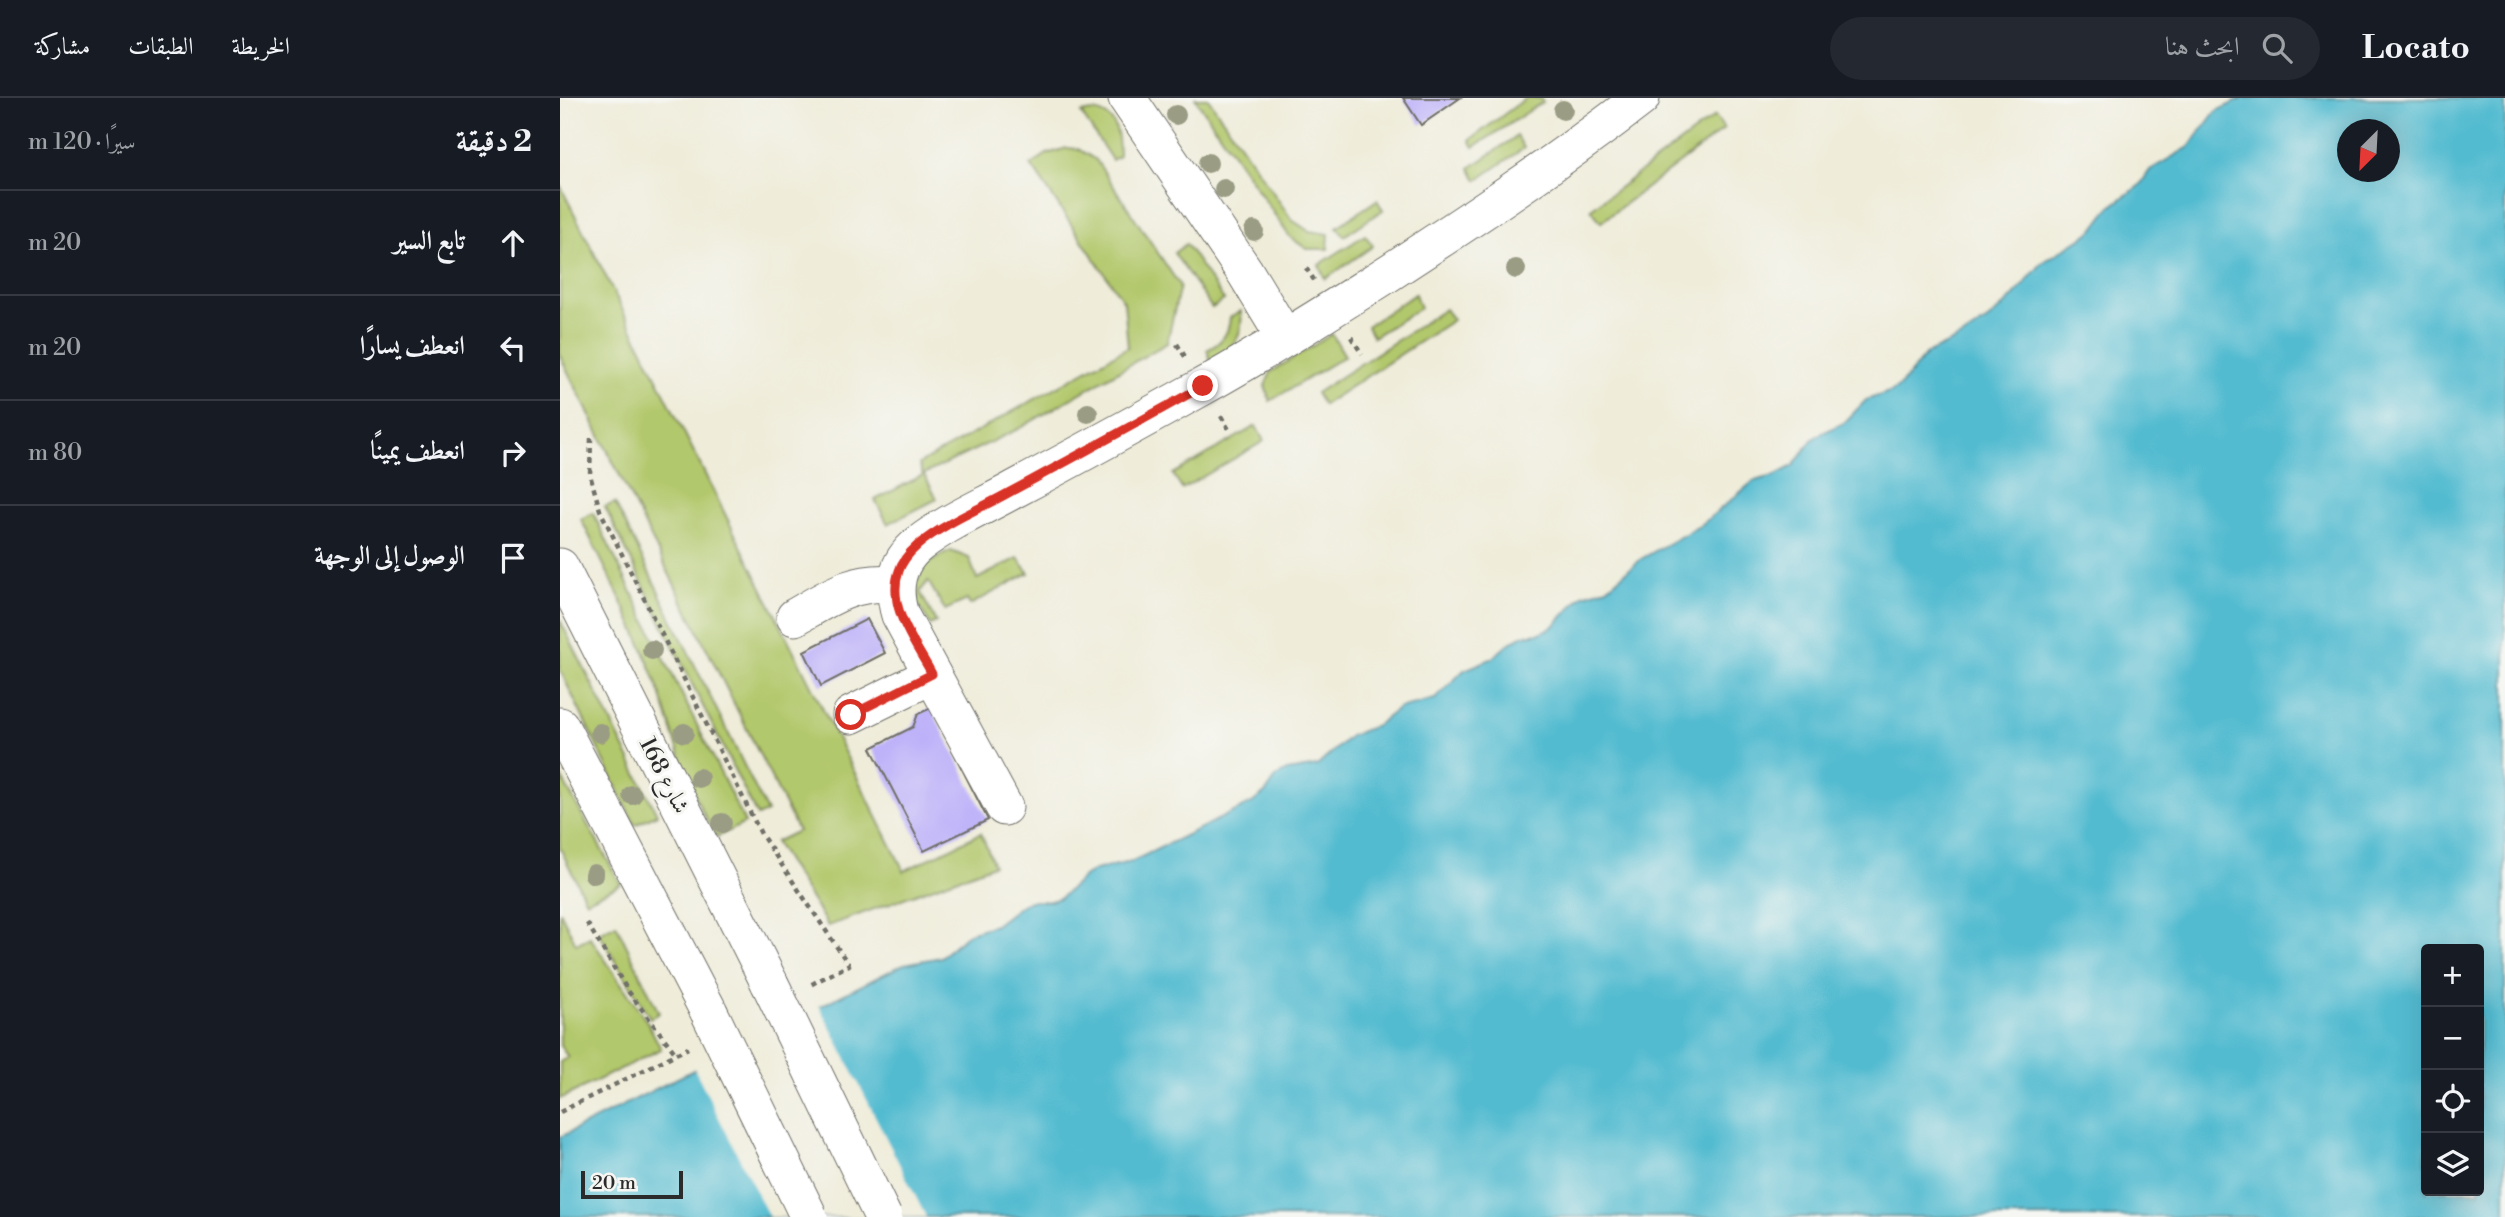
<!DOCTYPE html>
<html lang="ar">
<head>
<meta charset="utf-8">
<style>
	body { margin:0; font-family:"Libre Bodoni",Amiri,serif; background:#242831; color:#f1f3f6; direction:rtl }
	.controls { position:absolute; right:21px; bottom:21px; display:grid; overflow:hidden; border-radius:7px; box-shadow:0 7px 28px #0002 }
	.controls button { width:63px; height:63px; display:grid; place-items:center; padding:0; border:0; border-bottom:2px solid #363941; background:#171b24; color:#f1f3f6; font:35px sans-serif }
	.compass { position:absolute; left:1777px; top:21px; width:63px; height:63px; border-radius:50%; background:#171b24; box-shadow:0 7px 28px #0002; rotate:204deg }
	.scale { position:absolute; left:21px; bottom:18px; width:102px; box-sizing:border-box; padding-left:7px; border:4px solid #2b2b2b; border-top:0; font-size:19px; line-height:24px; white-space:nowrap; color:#2b2b2b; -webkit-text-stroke:5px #f6f6f2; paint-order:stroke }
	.stop { position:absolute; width:21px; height:21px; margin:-16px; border:5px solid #d93025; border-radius:50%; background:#fff }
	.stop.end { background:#d93025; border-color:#fff; box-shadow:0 2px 7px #0008 }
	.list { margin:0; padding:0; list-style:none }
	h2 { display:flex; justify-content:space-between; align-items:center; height:91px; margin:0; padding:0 28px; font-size:30px }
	h2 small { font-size:23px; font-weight:400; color:#9ea1a6 }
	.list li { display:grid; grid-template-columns:46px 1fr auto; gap:21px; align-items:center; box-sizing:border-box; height:105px; padding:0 28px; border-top:2px solid #363941 }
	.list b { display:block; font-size:26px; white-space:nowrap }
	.list em { font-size:23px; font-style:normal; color:#9ea1a6 }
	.icon { flex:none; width:38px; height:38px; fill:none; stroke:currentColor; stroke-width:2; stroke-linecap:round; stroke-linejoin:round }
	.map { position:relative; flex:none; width:1945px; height:1119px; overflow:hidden; direction:ltr }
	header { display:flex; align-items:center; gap:42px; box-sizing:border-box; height:98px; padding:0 35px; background:#171b24; border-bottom:2px solid #363941 }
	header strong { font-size:33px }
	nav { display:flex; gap:38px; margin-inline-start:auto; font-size:24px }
	.search { width:490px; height:63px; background:#242831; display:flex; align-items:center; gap:18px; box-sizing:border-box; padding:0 24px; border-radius:38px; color:#9ea1a6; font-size:26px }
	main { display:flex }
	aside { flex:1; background:#171b24 }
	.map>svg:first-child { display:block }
</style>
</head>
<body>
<header>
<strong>Locato</strong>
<div class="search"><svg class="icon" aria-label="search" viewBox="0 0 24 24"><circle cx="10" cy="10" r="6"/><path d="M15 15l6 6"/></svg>ابحث هنا</div>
<nav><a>الخريطة</a><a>الطبقات</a><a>مشاركة</a></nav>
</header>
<main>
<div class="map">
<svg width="1945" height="1119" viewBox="0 0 1945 1119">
	<rect width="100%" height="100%" fill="#f6f6f2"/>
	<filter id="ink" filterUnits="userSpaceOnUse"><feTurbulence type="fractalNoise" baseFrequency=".0143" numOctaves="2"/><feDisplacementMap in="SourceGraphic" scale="14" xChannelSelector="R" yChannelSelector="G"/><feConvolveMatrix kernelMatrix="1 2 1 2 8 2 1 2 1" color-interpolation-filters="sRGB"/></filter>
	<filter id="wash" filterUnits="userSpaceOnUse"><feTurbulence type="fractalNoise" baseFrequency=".00686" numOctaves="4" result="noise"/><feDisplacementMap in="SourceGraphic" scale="28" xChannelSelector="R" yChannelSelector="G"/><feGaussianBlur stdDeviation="1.57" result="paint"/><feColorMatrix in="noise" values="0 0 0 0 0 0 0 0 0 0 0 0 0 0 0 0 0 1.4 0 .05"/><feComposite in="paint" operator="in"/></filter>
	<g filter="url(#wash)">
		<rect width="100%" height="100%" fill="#efecd9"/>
		<g fill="#b2c86c" stroke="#6e7a4c" stroke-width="2">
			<polygon points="635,0 648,0 732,122 749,133 769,136 768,151 747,151 730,139"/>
			<polygon points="966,0 981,0 983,4 914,49 910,42"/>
			<path d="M531 13C557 15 559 35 559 58L552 62 521 15Z"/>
			<polygon points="1155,18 1164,31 1041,124 1031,111"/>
			<polygon points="957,38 964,50 917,82 910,70"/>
			<polygon points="507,50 518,51 536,62 620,188 607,245 458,331 364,376 377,401 328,426 315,402 363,377 359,366 568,249 564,204 471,67 487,56"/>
			<polygon points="0,87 344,773 421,735 434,767 268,828 215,744 238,733 0,258"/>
			<polygon points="817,102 823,112 784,138 777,129"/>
			<polygon points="805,137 813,148 765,181 759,167"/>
			<polygon points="626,146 664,202 652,210 614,155"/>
			<polygon points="855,196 860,210 813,239 807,228"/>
			<polygon points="885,211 893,222 763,307 756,295"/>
			<path d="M681 213C684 239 673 251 651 264L647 252C662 245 669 235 670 219Z"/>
			<polygon points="772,236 785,258 710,303 705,288 711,274"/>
			<polygon points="696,328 704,343 622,391 613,376"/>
			<polygon points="55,405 207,714 197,718 45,409"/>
			<path d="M33 415 185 725 157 739C123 688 115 631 93 576 73 523 46 472 21 421Z"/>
			<path d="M391 453 409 460 417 481 458 460 469 475 410 507 407 502 385 512 368 483 360 494 376 524 370 527 353 497C361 469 364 465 391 453Z"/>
			<polygon points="0,522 97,716 75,727 0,572"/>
			<polygon points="0,677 61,786 26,803 0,750"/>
			<polygon points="0,813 16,846 30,839 89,927 101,951 0,1001 0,964 8,959 0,948"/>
			<polygon points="56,826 99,915 90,920 39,835"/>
		</g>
		<path fill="#53bbd0" stroke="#3f737e" stroke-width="2" fill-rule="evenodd" d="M1684 0H1945V1119H0V1039L344 866 381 859 409 835 435 827 461 807 470 803H490L500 800 525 778 535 772 571 764 692 705 706 694 717 678 727 673 757 668 790 638 817 627 839 610 875 601 904 572 931 561 951 544 964 537 980 535 994 528 1023 497 1047 490 1081 461 1141 427 1194 383 1214 378 1233 368 1252 342 1260 336 1284 325 1306 302 1332 293 1340 288 1366 256 1402 239 1429 221 1452 200 1482 165 1532 133 1550 109 1580 87 1590 72 1629 49 1656 13ZM1787 32H1829V74H1787ZM1866 851H1919V1093H1866Z"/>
		<polygon fill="#efecd9" points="258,905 366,1119 209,1119 133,968"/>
		<g id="blocks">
			<g fill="#bdb1f9">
				<polygon points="843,0 900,0 861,27"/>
				<polygon points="307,521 325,555 261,588 244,553"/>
				<polygon points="371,610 428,722 364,753 311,650 353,629 358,616"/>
			</g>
		</g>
	</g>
	<g filter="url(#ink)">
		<use href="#blocks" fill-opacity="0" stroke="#706f68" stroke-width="2"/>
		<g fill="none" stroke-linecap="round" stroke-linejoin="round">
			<defs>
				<g id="minor">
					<polyline points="567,0 685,174 725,240"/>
					<polyline points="0,469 210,886"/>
					<path d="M235 519C270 499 293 482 335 486"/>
					<polyline points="291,617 372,577"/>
					<polyline points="0,628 149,914"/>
					<path d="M444 709 340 517C332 491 335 465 359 446 387 424 423 409 455 391 517 358 579 324 640 290 702 256 761 218 821 180 909 123 998 64 1081 0"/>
				</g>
			</defs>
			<use href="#minor" stroke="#706f68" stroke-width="39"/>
			<g stroke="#706f68" stroke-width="4.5" stroke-dasharray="5 5" stroke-linecap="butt">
				<polyline points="746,170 754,182"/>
				<polyline points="791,239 802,256"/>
				<polyline points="617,246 626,260"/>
				<polyline points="661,318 671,335"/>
				<polyline points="31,340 30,377 40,412 201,736 289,867 248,888"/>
				<polyline points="27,825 68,893 116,956"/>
				<polyline points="0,1014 128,950"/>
			</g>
			<use href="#minor" stroke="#fff" stroke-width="37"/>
			<defs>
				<g id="minor-bridge">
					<polyline points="210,886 323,1119"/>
					<polyline points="149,914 249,1119"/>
				</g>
			</defs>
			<use href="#minor-bridge" stroke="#706f68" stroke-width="39" stroke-linecap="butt"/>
			<use href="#minor-bridge" stroke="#fff" stroke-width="37"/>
		</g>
		<g fill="#9a9c84">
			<circle cx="1003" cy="12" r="10"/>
			<circle cx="616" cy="17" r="10"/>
			<circle cx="648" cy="65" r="10"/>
			<circle cx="664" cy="91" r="10"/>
			<circle cx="694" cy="133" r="10"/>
			<circle cx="956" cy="171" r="10"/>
			<circle cx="528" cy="315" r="10"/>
			<circle cx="92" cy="552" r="10"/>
			<circle cx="40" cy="635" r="10"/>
			<circle cx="124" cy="635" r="10"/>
			<circle cx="139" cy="680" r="10"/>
			<circle cx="72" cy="697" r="10"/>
			<circle cx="162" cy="725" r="10"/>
			<circle cx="34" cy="776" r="10"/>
		</g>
	</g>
	<g fill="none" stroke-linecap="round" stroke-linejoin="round" filter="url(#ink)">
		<path stroke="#d93025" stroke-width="9" d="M291 617 372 576C356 546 326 509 339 473 342 463 350 454 358 447 384 425 420 411 450 394 515 359 579 324 643 288"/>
	</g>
	<g text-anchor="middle" stroke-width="6" stroke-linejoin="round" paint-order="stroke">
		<g font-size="23" fill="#2b2b2b" stroke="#f6f6f2">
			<text transform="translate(105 677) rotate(63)" y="8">شارع 168</text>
		</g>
	</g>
</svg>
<div class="controls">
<button>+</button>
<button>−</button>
<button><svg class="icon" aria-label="locate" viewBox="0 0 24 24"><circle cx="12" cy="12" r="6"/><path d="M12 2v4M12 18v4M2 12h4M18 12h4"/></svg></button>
<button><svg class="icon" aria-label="layers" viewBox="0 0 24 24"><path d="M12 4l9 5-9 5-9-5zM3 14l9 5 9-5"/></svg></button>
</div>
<svg class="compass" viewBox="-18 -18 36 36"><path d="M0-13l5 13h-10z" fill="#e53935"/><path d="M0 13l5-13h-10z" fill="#9ea1a6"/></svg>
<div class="scale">20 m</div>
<div class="stop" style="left:291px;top:617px"></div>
<div class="stop end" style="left:643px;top:288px"></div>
</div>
<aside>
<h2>2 دقيقة<small>سيرًا · 120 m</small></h2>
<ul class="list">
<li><svg class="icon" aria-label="ahead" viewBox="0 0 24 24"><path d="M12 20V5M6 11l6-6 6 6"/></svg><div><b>تابع السير</b></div><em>20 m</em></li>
<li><svg class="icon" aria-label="left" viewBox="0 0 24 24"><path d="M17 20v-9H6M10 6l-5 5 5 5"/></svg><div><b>انعطف يسارًا</b></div><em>20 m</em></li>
<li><svg class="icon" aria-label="right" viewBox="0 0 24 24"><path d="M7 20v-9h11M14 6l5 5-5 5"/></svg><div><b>انعطف يمينًا</b></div><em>80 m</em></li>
<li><svg class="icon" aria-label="arrive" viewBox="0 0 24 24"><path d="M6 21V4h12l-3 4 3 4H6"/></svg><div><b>الوصول إلى الوجهة</b></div></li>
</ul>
</aside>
</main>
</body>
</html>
